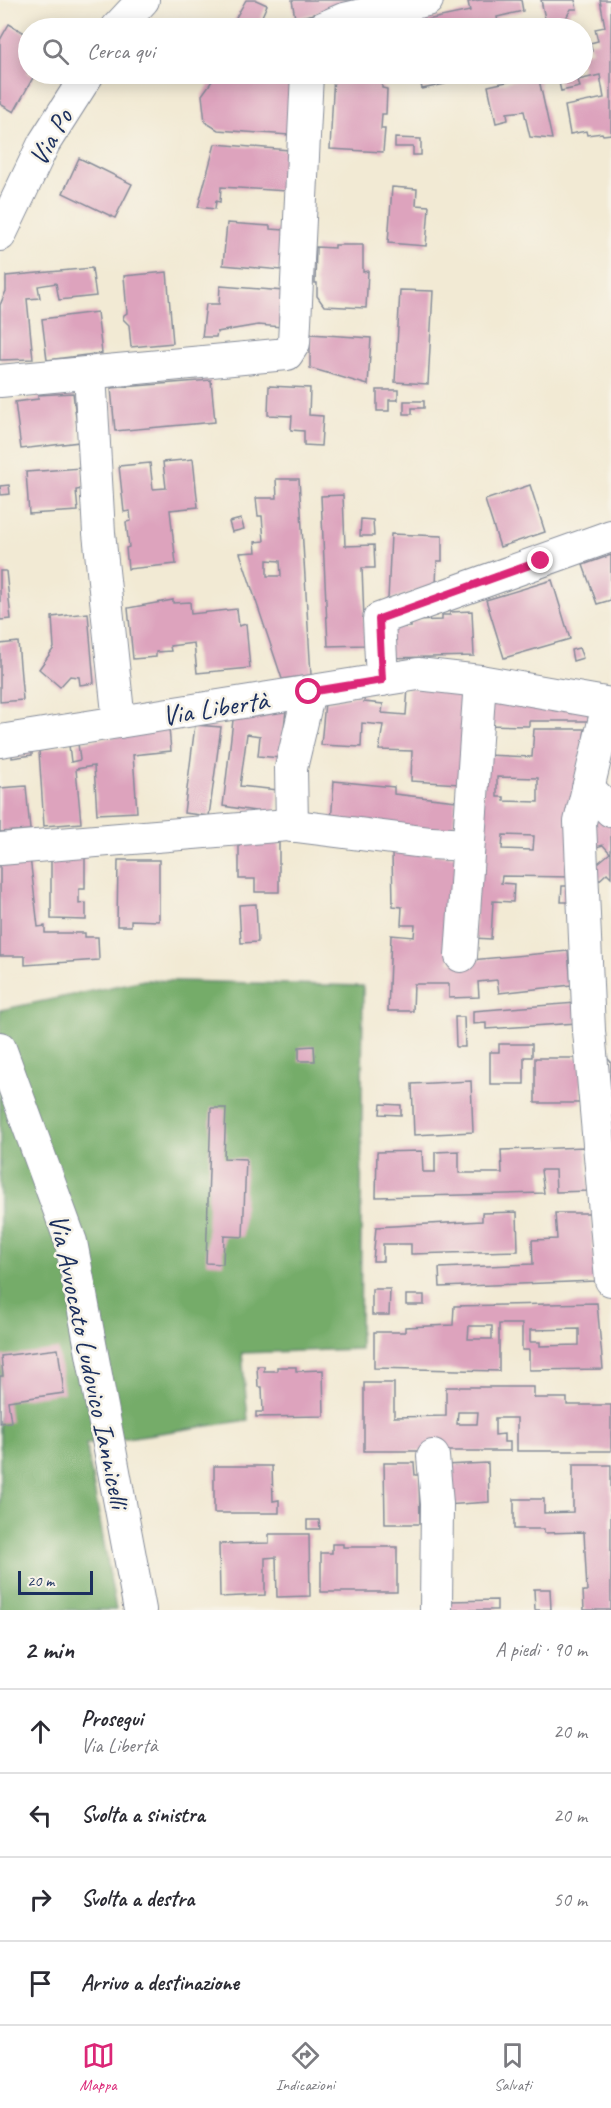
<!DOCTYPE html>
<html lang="it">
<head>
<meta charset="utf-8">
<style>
	body { margin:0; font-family:Caveat,sans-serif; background:#f2f2f3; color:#2b2b33 }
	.scale { position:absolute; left:18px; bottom:15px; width:75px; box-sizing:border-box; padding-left:6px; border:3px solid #1b2f5e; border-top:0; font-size:16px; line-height:21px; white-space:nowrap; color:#1b2f5e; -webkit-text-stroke:4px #f7f3e8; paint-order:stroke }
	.stop { position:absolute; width:18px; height:18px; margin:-14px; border:4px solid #db2777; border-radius:50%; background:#fff }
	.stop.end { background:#db2777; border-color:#fff; box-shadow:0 2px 6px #0008 }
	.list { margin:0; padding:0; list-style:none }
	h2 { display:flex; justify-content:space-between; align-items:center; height:78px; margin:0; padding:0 24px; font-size:26px }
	h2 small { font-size:20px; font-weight:400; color:#7c7c81 }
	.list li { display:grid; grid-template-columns:39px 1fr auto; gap:18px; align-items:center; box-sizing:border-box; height:84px; padding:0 24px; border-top:2px solid #e1e1e2 }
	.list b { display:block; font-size:22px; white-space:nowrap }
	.list p { margin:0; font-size:20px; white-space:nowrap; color:#7c7c81 }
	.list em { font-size:20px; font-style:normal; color:#7c7c81 }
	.icon { flex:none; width:33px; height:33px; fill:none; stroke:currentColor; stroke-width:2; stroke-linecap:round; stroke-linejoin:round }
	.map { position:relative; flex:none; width:611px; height:1610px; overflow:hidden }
	.search { position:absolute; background:#fff; box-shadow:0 3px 15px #0003; left:18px; right:18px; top:18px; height:66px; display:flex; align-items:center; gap:15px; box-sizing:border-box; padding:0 21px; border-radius:33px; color:#7c7c81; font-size:22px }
	.sheet { height:414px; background:#fff }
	nav { display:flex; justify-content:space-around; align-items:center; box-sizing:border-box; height:84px; border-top:2px solid #e1e1e2; background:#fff; font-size:16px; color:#7c7c81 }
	nav a { display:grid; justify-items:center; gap:3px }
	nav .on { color:#db2777 }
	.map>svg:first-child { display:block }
</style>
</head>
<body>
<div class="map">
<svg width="611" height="1610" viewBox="0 0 611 1610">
	<rect width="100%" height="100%" fill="#f7f3e8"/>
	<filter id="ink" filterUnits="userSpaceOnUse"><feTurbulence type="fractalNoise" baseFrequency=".0167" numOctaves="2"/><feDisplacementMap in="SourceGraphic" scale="12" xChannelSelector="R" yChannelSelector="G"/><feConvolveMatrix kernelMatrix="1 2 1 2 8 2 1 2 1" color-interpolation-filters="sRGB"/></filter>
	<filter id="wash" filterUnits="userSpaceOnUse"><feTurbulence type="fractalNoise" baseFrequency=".008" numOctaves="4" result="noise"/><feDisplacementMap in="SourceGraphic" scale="24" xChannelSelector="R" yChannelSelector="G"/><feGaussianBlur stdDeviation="1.35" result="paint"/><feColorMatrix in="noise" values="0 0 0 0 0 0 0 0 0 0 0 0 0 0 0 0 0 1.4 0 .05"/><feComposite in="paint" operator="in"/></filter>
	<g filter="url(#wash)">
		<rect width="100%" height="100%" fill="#f2ead4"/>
		<polygon fill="#75ac69" stroke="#486e64" stroke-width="1.5" points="144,980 363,986 360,1349 242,1353 248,1420 86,1444 116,1610 0,1610 0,1010"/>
		<g id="blocks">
			<g fill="#dda3bd" fill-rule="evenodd">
				<polygon points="246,0 256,0 267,5 259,23 271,28 230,28"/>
				<polygon points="292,0 381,0 295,18"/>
				<polygon points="480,0 521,0 523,11 497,17 499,28 413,28 412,23 470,11 468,2"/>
				<polygon points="541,0 575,0 577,9 571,9 566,18 568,28 547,28"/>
				<polygon points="600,0 611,0 611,134 603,135 602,133 587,135 586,131 570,134 565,106 604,98 600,75 578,80 580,87 561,91 557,74 582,74 582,53 592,51 590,43 598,41 595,29 605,27"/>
				<polygon points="9,24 28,35 28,74 35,74 14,112 0,104 0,40"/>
				<polygon points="217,74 241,74 250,79 292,80 289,135 218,130 205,122 202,95"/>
				<polygon points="334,74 382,74 382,88 387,89 386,114 382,114 381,129 385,129 383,152 330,149"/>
				<polygon points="419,74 443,74 445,84 422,89"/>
				<polygon points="538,75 552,139 530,137 524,111 507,113 508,120 496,123 488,86"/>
				<polygon points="395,138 421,139 421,155 413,155 413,147 395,147"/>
				<polygon points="215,144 289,150 287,191 221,187 220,202 216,201 215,209 198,207"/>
				<polygon points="79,158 132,184 115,218 63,193"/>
				<polygon points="392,187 417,189 416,205 429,206 426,246 388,243"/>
				<polygon points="227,223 270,226 270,229 285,230 282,270 223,265"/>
				<polygon points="335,245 363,245 363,272 368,271 366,308 324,306 317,296 317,283 315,283 316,247 335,248"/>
				<polygon points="92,268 96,296 59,300 56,283 38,286 40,298 27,299 33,359 0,360 0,305 6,291 6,276"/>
				<polygon points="167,272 173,343 131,347 129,325 123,319 124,315 127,313 124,276"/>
				<polygon points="220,286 284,291 282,327 258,325 217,332 216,337 202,337 206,304 219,304"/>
				<polygon points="400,290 433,291 428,384 395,382"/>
				<polygon points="97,312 102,353 47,360 42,319"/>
				<polygon points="310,334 371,338 368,385 310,368"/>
				<polygon points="211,380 215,422 115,431 111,388"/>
				<polygon points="269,386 310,388 309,415 323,416 321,446 304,445 304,431 291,430 292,416 268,415"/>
				<polygon points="377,390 398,390 398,400 389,400 389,411 377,411"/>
				<polygon points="73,393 79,442 21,449 15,402 38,399 38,395"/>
				<polygon points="404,401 424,401 424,408 412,408 412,414 404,414"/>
				<polygon points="193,459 198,507 170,510 176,564 128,569 126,548 129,547 126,522 131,521 130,511 124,512 119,466 150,463 153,489 166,488 163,462"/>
				<polygon points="81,468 82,489 76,490 78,511 29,514 26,472"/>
				<path d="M276 479H299L311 675 282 679 240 553 256 552 255 542 264 541 262 516H258L256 498H277ZM267 560 280 561 281 576H267Z"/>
				<polygon points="9,485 10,494 1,495 0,486"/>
				<polygon points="530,485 545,532 500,547 485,500"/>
				<polygon points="343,495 345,546 374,545 375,568 362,568 365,645 328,646 321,496"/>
				<polygon points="241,519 244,529 232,532 229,522"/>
				<polygon points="361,519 373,520 374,536 360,536"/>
				<polygon points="391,534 442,536 442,561 437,561 436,585 388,600"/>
				<polygon points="611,555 611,600 597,604 583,565"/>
				<polygon points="0,571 6,571 11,619 0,620"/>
				<polygon points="552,580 570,639 504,658 486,600"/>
				<polygon points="173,600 173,603 190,602 191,614 237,609 239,626 246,624 250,668 197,673 194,643 170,646 171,651 156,652 156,657 133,659 128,608"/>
				<polygon points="472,611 474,656 385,658 384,628 411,627 411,621 442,620 442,615 450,615 450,612"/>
				<polygon points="88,613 94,683 80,685 79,677 70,676 60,687 39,669 54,648 52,617"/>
				<polygon points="18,642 23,700 0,702 0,644"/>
				<polygon points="579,648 583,658 573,661 571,650"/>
				<polygon points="467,687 460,784 411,781 412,751 379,750 383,725 362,723 361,747 321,745 325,702 365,694 364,702 383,704 382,713 406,715 408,688"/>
				<polygon points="485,694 590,703 588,721 529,721 529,726 484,725"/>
				<polygon points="286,709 281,758 258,756 260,736 247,734 240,786 278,790 275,814 223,806 233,720"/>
				<polygon points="195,725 221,727 209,816 184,813"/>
				<polygon points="169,728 171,751 133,755 137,812 97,814 94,766 76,769 81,823 44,826 39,751 69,745 71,762 80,760 78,743"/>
				<path d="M534 729H585L573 813 574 877 502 876 501 883 514 884 513 902 493 901 491 939 474 938 485 755 532 757ZM497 777 538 778V802L504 801V797H497ZM503 835 534 836 533 850 502 849Z"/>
				<polygon points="32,749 32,755 12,758 12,751"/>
				<polygon points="334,781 394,787 394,794 456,801 453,833 331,822"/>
				<polygon points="26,786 30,830 0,832 0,788"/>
				<polygon points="592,810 611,820 611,877 607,873 592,887 592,868 610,853 603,845 593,848"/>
				<polygon points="239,841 279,841 279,892 255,892 255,879 239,879"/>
				<polygon points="392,851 457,856 449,962 568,951 571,985 499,993 497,980 478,982 479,997 449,998 449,984 414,984 413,1011 388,1011 391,935 414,937 415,925 401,925 402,907 393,906"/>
				<polygon points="51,855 85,857 85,889 79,889 79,904 86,903 86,920 51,919"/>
				<polygon points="30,857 38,927 45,926 45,933 85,933 85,937 98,937 99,960 25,965 25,956 0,956 0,860"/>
				<polygon points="118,860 159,860 159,921 131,920 131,926 117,926"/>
				<polygon points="562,886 572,886 573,902 561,902"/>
				<polygon points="256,904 258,942 241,943 239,905"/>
				<polygon points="576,1003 577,1023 486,1029 486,1023 473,1024 473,1011"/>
				<polygon points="455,1017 464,1017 465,1047 456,1047"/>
				<polygon points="499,1044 532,1044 532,1057 524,1057 524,1084 490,1084 490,1052 499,1052"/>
				<polygon points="314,1046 315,1061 299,1061 299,1047"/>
				<rect x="535" y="1058" width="46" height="45"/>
				<polygon points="607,1058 611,1062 611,1133"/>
				<polygon points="471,1081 473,1132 414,1135 412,1084"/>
				<polygon points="381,1104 401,1105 401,1115 380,1114"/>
				<polygon points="211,1108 226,1108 224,1158 246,1159 243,1237 224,1236 223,1264 206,1263"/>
				<polygon points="586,1147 589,1191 556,1192 555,1170 541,1170 544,1193 376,1197 377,1152 422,1151 423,1172 435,1172 435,1152 459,1151 459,1173 502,1173 501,1150"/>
				<polygon points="517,1212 518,1251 411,1254 411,1244 383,1244 383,1261 373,1261 376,1227 482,1221 482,1213"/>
				<polygon points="555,1213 591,1213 595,1281 440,1287 439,1268 533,1264 532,1240 557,1239"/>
				<polygon points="372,1289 390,1289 389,1315 372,1315"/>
				<rect x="406" y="1295" width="18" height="10"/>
				<path d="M597 1303 603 1369 529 1370V1350H522V1324H499V1371L374 1368V1332H405V1327L453 1325 454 1306ZM469 1326H492V1339H468ZM579 1329V1345L540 1346V1342H530V1330Z"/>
				<polygon points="58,1349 64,1393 8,1401 11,1422 0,1423 0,1376 3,1376 1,1356"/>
				<polygon points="257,1366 264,1366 264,1371 277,1371 277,1367 296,1367 296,1371 323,1370 324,1416 256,1417 256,1412 263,1412 262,1387 258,1387"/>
				<path d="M364 1383H394V1417L446 1416V1387H534V1398H567V1405H611V1451H517V1418H495V1435L504 1434V1442H510V1451H364ZM458 1412H478L477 1424H457Z"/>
				<polygon points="384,1463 414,1463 415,1475 419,1475 420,1524 385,1524"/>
				<polygon points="488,1463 489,1502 445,1505 444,1465"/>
				<polygon points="573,1465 611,1465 611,1610 584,1610 583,1591 587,1591 584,1532 544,1533 544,1529 514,1529 514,1499 544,1499 544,1513 573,1512"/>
				<polygon points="214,1466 272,1466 273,1501 279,1500 279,1513 214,1513"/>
				<polygon points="307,1520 319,1520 320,1529 307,1529"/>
				<polygon points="269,1534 309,1534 310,1596 277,1597 276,1557 265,1558 265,1595 220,1597 219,1544 269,1543"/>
				<polygon points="332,1544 343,1544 343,1547 397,1547 397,1592 321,1592 321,1553 332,1553"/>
				<polygon points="534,1589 550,1589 551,1610 535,1610"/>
				<polygon points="497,1600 497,1610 450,1610 450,1601"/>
			</g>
		</g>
	</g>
	<g filter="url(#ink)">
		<use href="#blocks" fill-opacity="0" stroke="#868c99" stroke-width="1.5"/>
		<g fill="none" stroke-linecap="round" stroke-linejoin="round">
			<defs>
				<g id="minor">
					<polyline points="117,28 143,0"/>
					<polyline points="323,28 344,19 427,0"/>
					<polyline points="0,235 44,143 88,74"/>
					<polyline points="90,373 99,533 119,722"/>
					<polyline points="0,381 287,354 294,343 307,74"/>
					<polyline points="382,680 379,619 611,536"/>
					<polyline points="608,705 580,822 589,1031 611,1280"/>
					<polyline points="0,741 418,674 480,681 611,704"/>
					<polyline points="588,788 611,811"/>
					<polyline points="292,826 291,768 309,692"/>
					<polyline points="0,849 288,825 431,843 468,845"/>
					<polyline points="461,956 480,681"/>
					<polyline points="0,1048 71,1242 140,1610"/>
					<polyline points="433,1456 437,1504 436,1610"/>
				</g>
			</defs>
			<use href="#minor" stroke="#868c99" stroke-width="34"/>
			<use href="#minor" stroke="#fff" stroke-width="32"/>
		</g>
	</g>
	<g fill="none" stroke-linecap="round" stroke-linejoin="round" filter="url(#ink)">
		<polyline stroke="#db2777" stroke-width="8" points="309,692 382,680 379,619 541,561"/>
	</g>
	<g text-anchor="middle" stroke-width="5" stroke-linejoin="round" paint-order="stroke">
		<g font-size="28" fill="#1b2f5e" stroke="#f7f3e8">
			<text transform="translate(50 137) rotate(-60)" y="10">Via Po</text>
			<text transform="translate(215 707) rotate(-9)" y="10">Via Libertà</text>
			<text transform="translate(90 1361) rotate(78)" y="10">Via Avvocato Ludovico Iannicelli</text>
		</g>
	</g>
</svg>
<div class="scale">20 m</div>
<div class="stop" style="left:309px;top:692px"></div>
<div class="stop end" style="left:541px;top:561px"></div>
<div class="search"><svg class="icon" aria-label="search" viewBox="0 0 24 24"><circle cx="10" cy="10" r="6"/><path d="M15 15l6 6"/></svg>Cerca qui</div>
</div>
<section class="sheet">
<h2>2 min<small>A piedi · 90 m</small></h2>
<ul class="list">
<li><svg class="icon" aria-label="ahead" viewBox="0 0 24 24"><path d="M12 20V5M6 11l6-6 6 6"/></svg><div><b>Prosegui</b><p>Via Libertà</p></div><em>20 m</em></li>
<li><svg class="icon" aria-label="left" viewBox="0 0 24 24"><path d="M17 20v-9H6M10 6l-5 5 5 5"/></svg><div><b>Svolta a sinistra</b></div><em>20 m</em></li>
<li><svg class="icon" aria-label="right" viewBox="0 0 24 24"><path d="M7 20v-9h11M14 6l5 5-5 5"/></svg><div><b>Svolta a destra</b></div><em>50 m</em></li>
<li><svg class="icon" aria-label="arrive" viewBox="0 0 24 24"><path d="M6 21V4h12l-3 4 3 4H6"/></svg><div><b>Arrivo a destinazione</b></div></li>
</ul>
</section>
<nav>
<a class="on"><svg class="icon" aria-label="map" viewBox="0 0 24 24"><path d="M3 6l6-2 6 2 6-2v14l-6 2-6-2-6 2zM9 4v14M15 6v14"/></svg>Mappa</a>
<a><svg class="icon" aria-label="directions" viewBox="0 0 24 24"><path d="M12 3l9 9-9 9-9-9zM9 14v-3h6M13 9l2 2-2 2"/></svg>Indicazioni</a>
<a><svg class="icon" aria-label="saved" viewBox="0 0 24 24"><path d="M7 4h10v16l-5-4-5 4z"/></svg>Salvati</a>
</nav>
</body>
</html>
